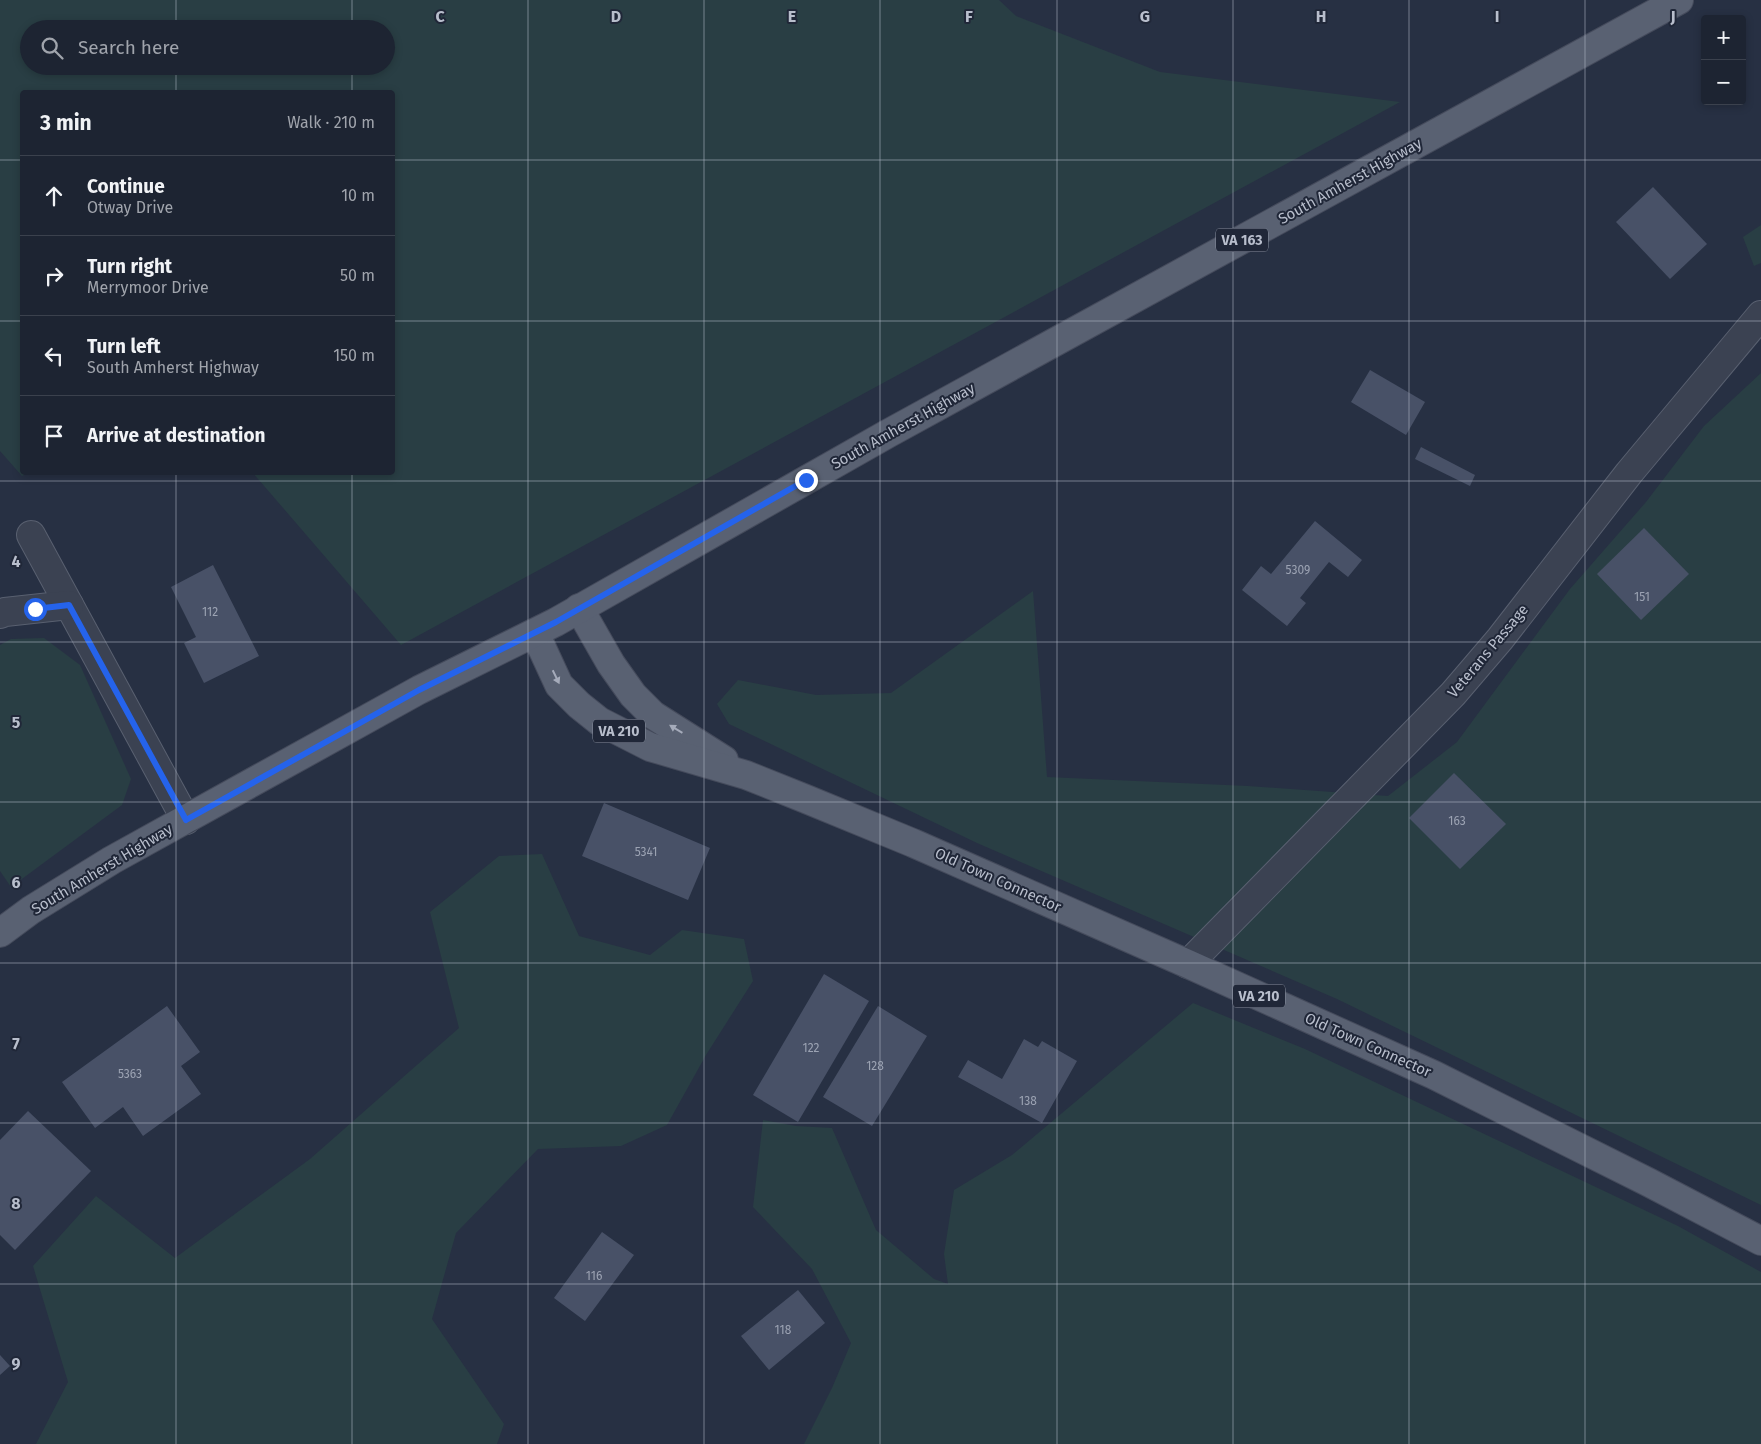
<!DOCTYPE html>
<html lang="en">
<head>
<meta charset="utf-8">
<style>
	body { margin:0; font-family:"Fira Sans",sans-serif; background:#2a303e; color:#f1f3f6 }
	.controls { position:absolute; right:15px; top:15px; display:grid; overflow:hidden; border-radius:5px; box-shadow:0 2px 8px #0003 }
	.controls button { width:45px; height:45px; display:grid; place-items:center; padding:0; border:0; border-bottom:1px solid #3b414d; background:#1d2432; color:#f1f3f6; font:25px sans-serif }
	.stop { position:absolute; width:15px; height:15px; margin:-11px; border:4px solid #2563eb; border-radius:50%; background:#fff }
	.stop.end { background:#2563eb; border-color:#fff; box-shadow:0 1px 5px #0008 }
	.list { margin:0; padding:0; list-style:none }
	h2 { display:flex; justify-content:space-between; align-items:center; height:65px; margin:0; padding:0 20px; font-size:21px }
	h2 small { font-size:16px; font-weight:400; color:#a0a4ac }
	.list li { display:grid; grid-template-columns:32px 1fr auto; gap:15px; align-items:center; box-sizing:border-box; height:80px; padding:0 20px; border-top:1px solid #3b414d }
	.list b { display:block; font-size:19px; white-space:nowrap }
	.list p { margin:0; font-size:16px; white-space:nowrap; color:#a0a4ac }
	.list em { font-size:16px; font-style:normal; color:#a0a4ac }
	.icon { flex:none; width:28px; height:28px; fill:none; stroke:currentColor; stroke-width:2; stroke-linecap:round; stroke-linejoin:round }
	.map { position:relative; flex:none; width:1761px; height:1444px; overflow:hidden }
	.search { position:absolute; background:#1d2432; box-shadow:0 2px 8px #0003; left:20px; top:20px; width:375px; height:55px; display:flex; align-items:center; gap:12px; box-sizing:border-box; padding:0 18px; border-radius:28px; color:#a0a4ac; font-size:19px }
	.panel { position:absolute; background:#1d2432; box-shadow:0 2px 8px #0003; left:20px; top:90px; width:375px; height:385px; border-radius:5px }
	.map>svg:first-child { display:block }
</style>
</head>
<body>
<div class="map">
<svg width="1761" height="1444" viewBox="0 0 1761 1444">
	<rect width="100%" height="100%" fill="#273043"/>
	<g fill="#293e44" fill-rule="evenodd">
		<path d="M0 0H999L1016 16 1160 72 1400 102 401 645 253 473 392 472V92H22V472L28 473 22 476 0 451ZM29 29H386V66H29Z"/>
		<polygon points="1761,225 1761,263 1754,266 1743,237"/>
		<polygon points="1761,373 1761,1205 1337,999 977,843 729,724 717,704 738,680 816,695 891,693 1033,591 1047,777 1248,786 1388,796 1457,742 1570,589 1646,502 1704,426"/>
		<polygon points="44,638 80,665 131,779 122,805 11,887 0,871 0,645 11,639"/>
		<polygon points="542,854 579,936 650,955 682,930 744,939 753,981 706,1055 667,1125 621,1146 538,1149 456,1233 432,1319 504,1424 497,1444 36,1444 68,1382 33,1266 96,1196 175,1258 310,1159 459,1028 430,912 499,856"/>
		<polygon points="1193,1003 1305,1049 1678,1226 1761,1272 1761,1444 804,1444 832,1388 851,1343 812,1269 753,1207 763,1120 796,1126 832,1128 876,1230 934,1279 948,1284 944,1254 954,1190 1012,1155"/>
	</g>
	<g fill="#485167">
		<polygon points="1653,187 1707,244 1670,279 1616,222"/>
		<polygon points="1370,370 1425,402 1406,435 1351,402"/>
		<polygon points="1421,447 1475,475 1470,486 1415,459"/>
		<polygon points="1315,521 1362,560 1348,577 1329,562 1300,598 1306,603 1287,626 1242,590 1261,566 1271,574"/>
		<polygon points="1644,528 1689,574 1641,620 1597,574"/>
		<polygon points="213,565 259,656 204,683 184,643 196,637 171,587"/>
		<polygon points="1454,773 1506,824 1460,869 1409,818"/>
		<polygon points="604,803 710,848 688,900 582,856"/>
		<polygon points="824,974 869,1001 798,1122 753,1095"/>
		<polygon points="167,1006 200,1052 181,1066 201,1094 143,1136 123,1107 95,1128 62,1082"/>
		<polygon points="878,1006 927,1036 872,1126 823,1097"/>
		<polygon points="1024,1039 1038,1047 1042,1041 1077,1061 1042,1123 958,1077 968,1060 1002,1079"/>
		<polygon points="28,1111 91,1171 15,1250 0,1235 0,1140"/>
		<polygon points="602,1232 634,1255 585,1321 554,1298"/>
		<polygon points="798,1290 825,1323 769,1370 741,1336"/>
		<polygon points="0,1355 10,1366 0,1375"/>
	</g>
	<g fill="none" stroke-linecap="round" stroke-linejoin="round">
		<defs>
			<g id="minor">
				<polyline points="31,535 186,820"/>
				<polyline points="0,614 5,612 69,605"/>
				<polyline points="1188,964 1453,694 1500,639 1629,473 1761,315"/>
			</g>
			<g id="major">
				<polyline points="579,608 611,664 633,695 653,715 724,760"/>
				<polyline points="535,633 559,685 579,705 599,721 650,747 746,775 806,799 913,843 1188,964 1434,1075 1648,1182 1761,1241"/>
				<polyline points="0,933 31,910 112,860 419,690 556,622 889,433 1679,0"/>
			</g>
		</defs>
		<use href="#minor" stroke="#596070" stroke-width="30"/>
		<use href="#major" stroke="#454b5c" stroke-width="30"/>
		<use href="#minor" stroke="#3b4252" stroke-width="28"/>
		<use href="#major" stroke="#596172" stroke-width="28"/>
	</g>
	<defs><path id="oneway-solid" d="M-6-.8H1V-3.2L6.5 0L1 3.2V.8H-6Z" transform="scale(1.25)"/></defs>
	<g fill="#a5abba">
		<use href="#oneway-solid" transform="translate(556 677) rotate(64)"/>
		<use href="#oneway-solid" transform="translate(676 729) rotate(-149)"/>
	</g>
	<g fill="none" stroke-linecap="round" stroke-linejoin="round">
		<polyline stroke="#2563eb" stroke-width="6" points="35,609 69,605 186,820 419,690 556,622 806,480"/>
	</g>
	<path fill="none" stroke="#b8becc" stroke-width="1" stroke-opacity="0.55" d="M176 0V29M352 0V29M528 0V1444M704 0V1444M880 0V1444M1057 0V1444M1233 0V1444M1409 0V1444M1585 0V1444M176 66V92M352 66V92M0 160H22M392 160H1761M0 321H22M392 321H1761M176 472V1444M352 472V1444M0 481H1761M0 642H1761M0 802H1761M0 963H1761M0 1123H1761M0 1284H1761"/>
	<g text-anchor="middle" stroke-width="4" stroke-linejoin="round" paint-order="stroke">
		<g font-size="12" fill="#9ca3b3">
			<text x="1298" y="574">5309</text>
			<text x="1642" y="601">151</text>
			<text x="210" y="616">112</text>
			<text x="1457" y="825">163</text>
			<text x="646" y="856">5341</text>
			<text x="811" y="1052">122</text>
			<text x="875" y="1070">128</text>
			<text x="130" y="1078">5363</text>
			<text x="1028" y="1105">138</text>
			<text x="594" y="1280">116</text>
			<text x="783" y="1334">118</text>
		</g>
		<g fill="#202738" stroke="#8a91a0" stroke-width="1">
			<rect x="1216" y="228.5" width="52" height="23" rx="4"/>
			<rect x="593" y="719.5" width="52" height="23" rx="4"/>
			<rect x="1233" y="984.5" width="52" height="23" rx="4"/>
		</g>
		<g font-size="14" font-weight="bold" fill="#b8becc">
			<text x="1242" y="245">VA 163</text>
			<text x="619" y="736">VA 210</text>
			<text x="1259" y="1001">VA 210</text>
		</g>
		<g font-size="15" fill="#b8becc" stroke="#202738">
			<text transform="translate(1350 181) rotate(-29)" y="5">South Amherst Highway</text>
			<text transform="translate(903 426) rotate(-29)" y="5">South Amherst Highway</text>
			<text transform="translate(1488 651) rotate(-50)" y="5">Veterans Passage</text>
			<text transform="translate(102 869) rotate(-31)" y="5">South Amherst Highway</text>
			<text transform="translate(998 880) rotate(24)" y="5">Old Town Connector</text>
			<text transform="translate(1368 1045) rotate(24)" y="5">Old Town Connector</text>
		</g>
	</g>
	<g font-size="16" text-anchor="middle" font-weight="bold" fill="#b8becc" stroke="#202738" stroke-width="4" stroke-linejoin="round" paint-order="stroke">
		<text x="440" y="22">C</text>
		<text x="616" y="22">D</text>
		<text x="792" y="22">E</text>
		<text x="969" y="22">F</text>
		<text x="1145" y="22">G</text>
		<text x="1321" y="22">H</text>
		<text x="1497" y="22">I</text>
		<text x="1673" y="22">J</text>
		<text x="16" y="567">4</text>
		<text x="16" y="728">5</text>
		<text x="16" y="888">6</text>
		<text x="16" y="1049">7</text>
		<text x="16" y="1209">8</text>
		<text x="16" y="1369">9</text>
	</g>
</svg>
<div class="controls">
<button>+</button>
<button>−</button>
</div>
<div class="stop" style="left:35px;top:609px"></div>
<div class="stop end" style="left:806px;top:480px"></div>
<div class="search"><svg class="icon" aria-label="search" viewBox="0 0 24 24"><circle cx="10" cy="10" r="6"/><path d="M15 15l6 6"/></svg>Search here</div>
<section class="panel">
<h2>3 min<small>Walk · 210 m</small></h2>
<ul class="list">
<li><svg class="icon" aria-label="ahead" viewBox="0 0 24 24"><path d="M12 20V5M6 11l6-6 6 6"/></svg><div><b>Continue</b><p>Otway Drive</p></div><em>10 m</em></li>
<li><svg class="icon" aria-label="right" viewBox="0 0 24 24"><path d="M7 20v-9h11M14 6l5 5-5 5"/></svg><div><b>Turn right</b><p>Merrymoor Drive</p></div><em>50 m</em></li>
<li><svg class="icon" aria-label="left" viewBox="0 0 24 24"><path d="M17 20v-9H6M10 6l-5 5 5 5"/></svg><div><b>Turn left</b><p>South Amherst Highway</p></div><em>150 m</em></li>
<li><svg class="icon" aria-label="arrive" viewBox="0 0 24 24"><path d="M6 21V4h12l-3 4 3 4H6"/></svg><div><b>Arrive at destination</b></div></li>
</ul>
</section>
</div>
</body>
</html>
